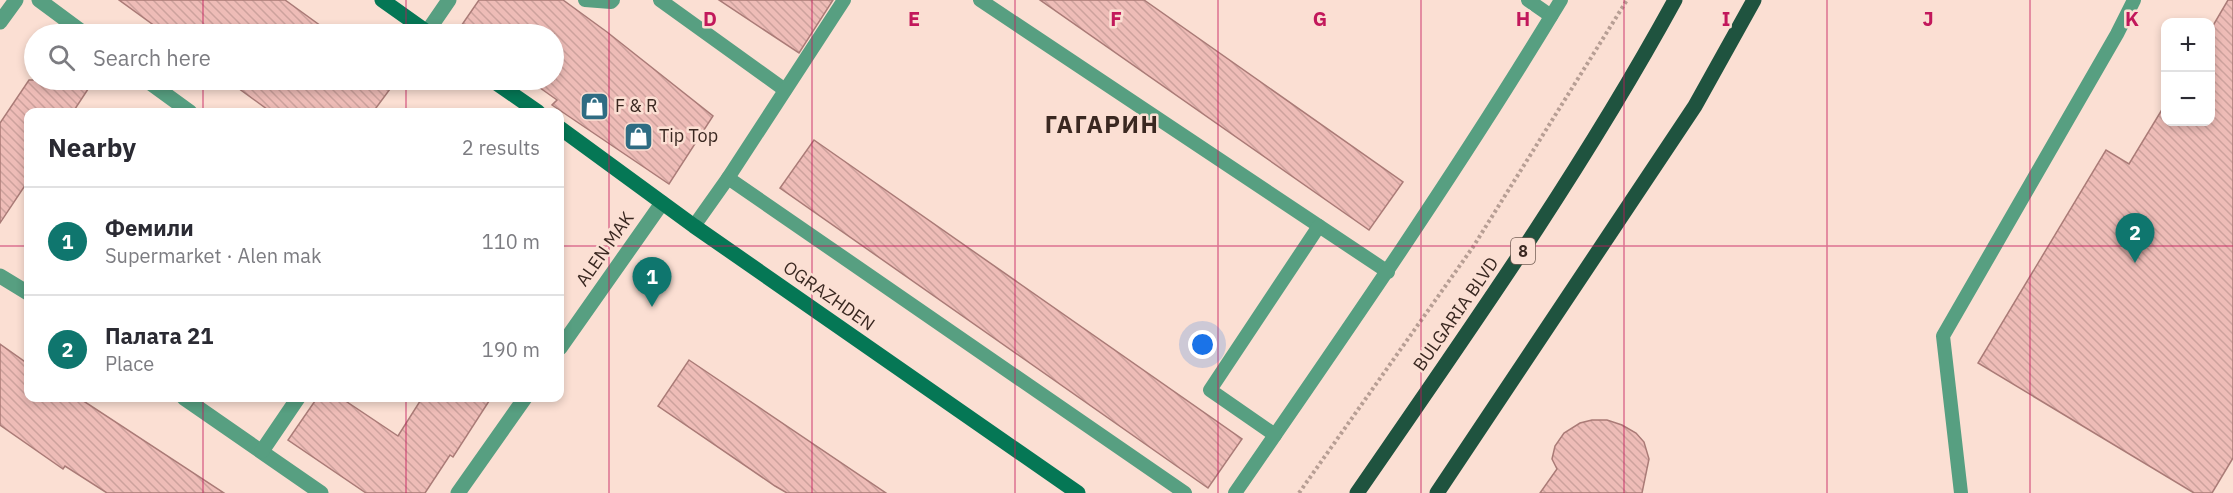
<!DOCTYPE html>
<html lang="en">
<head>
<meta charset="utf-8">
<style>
	body { margin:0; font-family:"IBM Plex Sans",sans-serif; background:#f2f2f3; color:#2b2b33 }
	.controls { position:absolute; right:18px; top:18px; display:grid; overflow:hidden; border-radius:12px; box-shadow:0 3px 9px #0003 }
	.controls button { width:54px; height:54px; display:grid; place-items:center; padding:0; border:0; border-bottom:2px solid #e1e1e2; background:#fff; color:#2b2b33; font:30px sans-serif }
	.you { position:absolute; left:1203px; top:345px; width:21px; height:21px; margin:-15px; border:4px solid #fff; border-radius:50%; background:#1a73e8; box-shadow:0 0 0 9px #1a73e833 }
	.badge { display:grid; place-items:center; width:39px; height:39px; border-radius:50%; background:#0f766e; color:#fff; font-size:20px; font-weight:700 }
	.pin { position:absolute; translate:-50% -50px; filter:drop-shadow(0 2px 3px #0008) }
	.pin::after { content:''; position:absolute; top:32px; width:21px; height:18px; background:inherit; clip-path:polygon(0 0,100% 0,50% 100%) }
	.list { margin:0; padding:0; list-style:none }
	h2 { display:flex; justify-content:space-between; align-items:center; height:78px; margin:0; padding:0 24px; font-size:26px }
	h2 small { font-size:20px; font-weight:400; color:#7c7c81 }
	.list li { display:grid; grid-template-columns:39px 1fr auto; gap:18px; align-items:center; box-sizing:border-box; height:108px; padding:0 24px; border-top:2px solid #e1e1e2 }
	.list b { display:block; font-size:22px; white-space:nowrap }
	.list p { margin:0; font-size:20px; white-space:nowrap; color:#7c7c81 }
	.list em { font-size:20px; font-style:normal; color:#7c7c81 }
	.icon { flex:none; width:33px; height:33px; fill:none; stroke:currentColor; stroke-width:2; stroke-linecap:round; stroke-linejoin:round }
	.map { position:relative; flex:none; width:2233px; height:493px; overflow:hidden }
	.search { position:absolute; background:#fff; box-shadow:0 3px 9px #0003; left:24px; top:24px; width:540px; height:66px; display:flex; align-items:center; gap:15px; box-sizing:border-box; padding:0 21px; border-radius:33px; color:#7c7c81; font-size:22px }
	.panel { position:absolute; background:#fff; box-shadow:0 3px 9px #0003; left:24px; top:108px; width:540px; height:294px; border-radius:12px }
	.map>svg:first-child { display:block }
</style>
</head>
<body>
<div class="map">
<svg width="2233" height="493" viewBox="0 0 2233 493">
	<defs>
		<pattern id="building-back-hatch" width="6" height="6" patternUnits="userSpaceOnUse" patternTransform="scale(1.5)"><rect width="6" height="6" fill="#eebcb7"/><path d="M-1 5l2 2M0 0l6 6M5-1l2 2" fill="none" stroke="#cda29d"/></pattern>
	</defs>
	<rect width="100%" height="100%" fill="#fbdfd3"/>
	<g fill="url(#building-back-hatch)" stroke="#aa7b77" stroke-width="1.5">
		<polygon points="119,0 285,0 332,34 166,34"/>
		<polygon points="479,0 563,0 607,32 713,116 669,184 552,105 557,100 529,80 554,80 554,34 467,34 459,29"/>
		<polygon points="719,0 833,0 799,53"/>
		<polygon points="1040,0 1144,0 1403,182 1369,230"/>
		<polygon points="2228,0 2233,0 2233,458 2212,493 2194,493 1978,363 2106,150 2129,164 2166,103 2166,122 2211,122 2211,29"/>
		<polygon points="29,80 94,80 73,112 28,112 28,181 0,223 0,123"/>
		<polygon points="227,80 393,80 396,81 373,112 271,112"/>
		<polygon points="814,140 1242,439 1208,488 780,188"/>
		<polygon points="0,344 28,364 28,398 79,398 224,493 107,493 65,466 63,469 0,425"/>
		<polygon points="689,360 886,493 787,493 775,486 658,406"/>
		<polygon points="317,398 341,398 398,436 422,398 491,398 453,457 450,455 425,493 366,493 288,440"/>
		<polygon points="1592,420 1607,420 1622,425 1636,433 1644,442 1649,459 1642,493 1540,493 1557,469 1552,459 1555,446 1564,433 1580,423"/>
	</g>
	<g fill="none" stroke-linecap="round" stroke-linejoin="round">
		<polyline stroke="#b79e94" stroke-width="4" stroke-dasharray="3 3" stroke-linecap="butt" points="1299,493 1473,247 1627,0"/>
		<g stroke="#579f81" stroke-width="14">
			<polyline points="585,0 611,2 613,0"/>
			<polyline points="660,0 785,90"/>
			<polyline points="980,0 1388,272"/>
			<polyline points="1528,0 1551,16"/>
			<polyline points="728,178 1185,493"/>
			<polyline points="694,226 728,178 844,0"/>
			<polyline points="1275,435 1210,390 1319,226"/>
			<path d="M1235 493C1347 331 1459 169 1561 0"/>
			<polyline points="1961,493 1943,336 2117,34 2134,0"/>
		</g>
		<g stroke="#579f81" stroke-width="15">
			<polyline points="39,0 85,34"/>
			<polyline points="0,22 16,0"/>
			<polyline points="427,32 449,0"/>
			<polyline points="146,80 190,112"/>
			<polyline points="0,276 28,293"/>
			<polyline points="560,348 662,203"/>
			<polyline points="184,398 321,493"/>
			<polyline points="262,451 298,398"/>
			<polyline points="458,493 525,398"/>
		</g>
		<g stroke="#057755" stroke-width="15">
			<polyline points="382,0 430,34"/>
			<polyline points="492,80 538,112"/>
			<polyline points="560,128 694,226 1078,493"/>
		</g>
		<g stroke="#1f533f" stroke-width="15">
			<path d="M1357 493C1468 332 1581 172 1675 0"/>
			<polyline points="1437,493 1695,106 1754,0"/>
		</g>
	</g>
	<path fill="none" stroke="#c2185b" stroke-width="1.5" stroke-opacity="0.55" d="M203 0V34M406 0V34M609 0V493M812 0V493M1015 0V493M1218 0V493M1421 0V493M1624 0V493M1827 0V493M2030 0V493M203 80V112M406 80V112M0 246H28M560 246H2233M203 398V493M406 398V493"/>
	<defs>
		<symbol id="shop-square" viewBox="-11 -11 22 22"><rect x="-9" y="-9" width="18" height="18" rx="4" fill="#2f6c83" stroke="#fbdfd3"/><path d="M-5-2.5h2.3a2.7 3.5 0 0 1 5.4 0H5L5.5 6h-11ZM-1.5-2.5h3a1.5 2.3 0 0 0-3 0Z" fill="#fff"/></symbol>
	</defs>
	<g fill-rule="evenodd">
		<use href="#shop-square" x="578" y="90" width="33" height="33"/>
		<use href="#shop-square" x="622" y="120" width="33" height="33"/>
	</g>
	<g text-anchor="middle" stroke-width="5" stroke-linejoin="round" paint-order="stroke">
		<rect fill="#fbdfd3" stroke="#745f56" stroke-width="1.5" x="1511" y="238" width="24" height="26" rx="4.5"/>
		<g font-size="16" font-weight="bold" fill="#3a2821">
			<text x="1523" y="257">8</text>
		</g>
		<g font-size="18" fill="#3a2821" stroke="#fbdfd3" text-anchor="start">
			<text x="615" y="112">F &amp; R</text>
			<text x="659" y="142">Tip Top</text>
		</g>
		<g font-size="18" fill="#3a2821" stroke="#fbdfd3">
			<text transform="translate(605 249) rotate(-55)" y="6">ALEN MAK</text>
			<text transform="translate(829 296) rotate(35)" y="6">OGRAZHDEN</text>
			<text transform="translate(1456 314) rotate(-55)" y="6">BULGARIA BLVD</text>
		</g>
		<g font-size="24" font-weight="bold" letter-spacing="1.5" fill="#3a2821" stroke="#fbdfd3">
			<text x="1102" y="133">ГАГАРИН</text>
		</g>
	</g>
	<g font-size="20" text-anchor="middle" font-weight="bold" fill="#c2185b" stroke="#fbdfd3" stroke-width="5" stroke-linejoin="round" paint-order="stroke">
		<text x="710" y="26">D</text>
		<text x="914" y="26">E</text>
		<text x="1116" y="26">F</text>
		<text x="1320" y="26">G</text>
		<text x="1523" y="26">H</text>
		<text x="1726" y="26">I</text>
		<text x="1928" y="26">J</text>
		<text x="2132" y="26">K</text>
	</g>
</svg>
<div class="controls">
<button>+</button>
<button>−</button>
</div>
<div class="you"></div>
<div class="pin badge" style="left:652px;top:307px">1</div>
<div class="pin badge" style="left:2135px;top:263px">2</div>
<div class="search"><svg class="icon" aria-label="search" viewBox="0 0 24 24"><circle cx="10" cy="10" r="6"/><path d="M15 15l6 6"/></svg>Search here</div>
<section class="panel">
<h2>Nearby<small>2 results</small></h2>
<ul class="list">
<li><span class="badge">1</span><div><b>Фемили</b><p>Supermarket · Alen mak</p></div><em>110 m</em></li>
<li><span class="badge">2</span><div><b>Палата 21</b><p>Place</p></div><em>190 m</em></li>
</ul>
</section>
</div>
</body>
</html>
